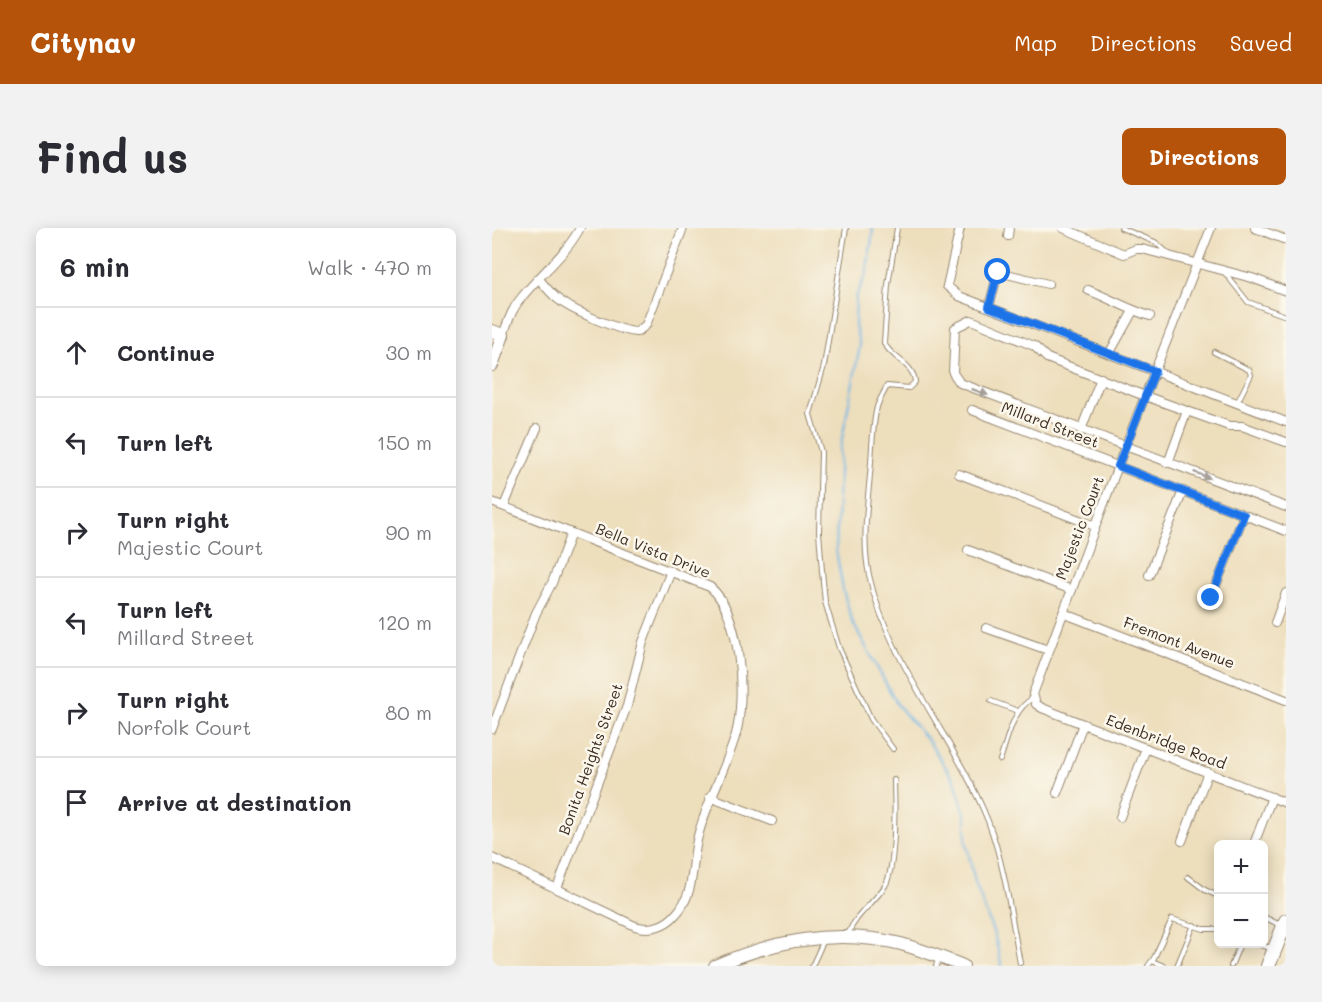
<!DOCTYPE html>
<html lang="en">
<head>
<meta charset="utf-8">
<style>
	body { margin:0; font-family:Mali,sans-serif; background:#f2f2f3; color:#2b2b33 }
	.controls { position:absolute; right:18px; bottom:18px; display:grid; overflow:hidden; border-radius:9px; box-shadow:0 3px 15px #0003 }
	.controls button { width:54px; height:54px; display:grid; place-items:center; padding:0; border:0; border-bottom:2px solid #e1e1e2; background:#fff; color:#2b2b33; font:30px sans-serif }
	.stop { position:absolute; width:18px; height:18px; margin:-14px; border:4px solid #1a73e8; border-radius:50%; background:#fff }
	.stop.end { background:#1a73e8; border-color:#fff; box-shadow:0 2px 6px #0008 }
	.list { margin:0; padding:0; list-style:none }
	h2 { display:flex; justify-content:space-between; align-items:center; height:78px; margin:0; padding:0 24px; font-size:26px }
	h2 small { font-size:20px; font-weight:400; color:#7c7c81 }
	.list li { display:grid; grid-template-columns:39px 1fr auto; gap:18px; align-items:center; box-sizing:border-box; height:90px; padding:0 24px; border-top:2px solid #e1e1e2 }
	.list b { display:block; font-size:22px; white-space:nowrap }
	.list p { margin:0; font-size:20px; white-space:nowrap; color:#7c7c81 }
	.list em { font-size:20px; font-style:normal; color:#7c7c81 }
	.icon { flex:none; width:33px; height:33px; fill:none; stroke:currentColor; stroke-width:2; stroke-linecap:round; stroke-linejoin:round }
	.map { position:relative; flex:none; width:794px; height:738px; overflow:hidden; border-radius:9px }
	header { display:flex; align-items:center; gap:36px; box-sizing:border-box; height:84px; padding:0 30px; background:#b45309; color:#fff }
	header strong { font-size:28px }
	nav { display:flex; gap:33px; margin-inline-start:auto; font-size:21px }
	.intro { display:flex; align-items:center; justify-content:space-between; box-sizing:border-box; height:144px; padding:0 36px }
	h1 { margin:0; font-size:42px }
	.button { padding:15px 27px; border-radius:9px; background:#b45309; color:#fff; font-size:21px; font-weight:700 }
	main { display:flex; gap:36px; padding:0 36px }
	aside { flex:1; background:#fff; border-radius:9px; box-shadow:0 3px 15px #0003 }
	.map>svg:first-child { display:block }
</style>
</head>
<body>
<header>
<strong>Citynav</strong>
<nav><a>Map</a><a>Directions</a><a>Saved</a></nav>
</header>
<div class="intro"><h1>Find us</h1><a class="button">Directions</a></div>
<main>
<aside>
<h2>6 min<small>Walk · 470 m</small></h2>
<ul class="list">
<li><svg class="icon" aria-label="ahead" viewBox="0 0 24 24"><path d="M12 20V5M6 11l6-6 6 6"/></svg><div><b>Continue</b></div><em>30 m</em></li>
<li><svg class="icon" aria-label="left" viewBox="0 0 24 24"><path d="M17 20v-9H6M10 6l-5 5 5 5"/></svg><div><b>Turn left</b></div><em>150 m</em></li>
<li><svg class="icon" aria-label="right" viewBox="0 0 24 24"><path d="M7 20v-9h11M14 6l5 5-5 5"/></svg><div><b>Turn right</b><p>Majestic Court</p></div><em>90 m</em></li>
<li><svg class="icon" aria-label="left" viewBox="0 0 24 24"><path d="M17 20v-9H6M10 6l-5 5 5 5"/></svg><div><b>Turn left</b><p>Millard Street</p></div><em>120 m</em></li>
<li><svg class="icon" aria-label="right" viewBox="0 0 24 24"><path d="M7 20v-9h11M14 6l5 5-5 5"/></svg><div><b>Turn right</b><p>Norfolk Court</p></div><em>80 m</em></li>
<li><svg class="icon" aria-label="arrive" viewBox="0 0 24 24"><path d="M6 21V4h12l-3 4 3 4H6"/></svg><div><b>Arrive at destination</b></div></li>
</ul>
</aside>
<div class="map">
<svg width="794" height="738" viewBox="0 0 794 738">
	<rect width="100%" height="100%" fill="#fbf7ec"/>
	<filter id="ink" filterUnits="userSpaceOnUse"><feTurbulence type="fractalNoise" baseFrequency=".0167" numOctaves="2"/><feDisplacementMap in="SourceGraphic" scale="12" xChannelSelector="R" yChannelSelector="G"/><feConvolveMatrix kernelMatrix="1 2 1 2 8 2 1 2 1" color-interpolation-filters="sRGB"/></filter>
	<filter id="wash" filterUnits="userSpaceOnUse"><feTurbulence type="fractalNoise" baseFrequency=".008" numOctaves="4" result="noise"/><feDisplacementMap in="SourceGraphic" scale="24" xChannelSelector="R" yChannelSelector="G"/><feGaussianBlur stdDeviation="1.35" result="paint"/><feColorMatrix in="noise" values="0 0 0 0 0 0 0 0 0 0 0 0 0 0 0 0 0 1.4 0 .05"/><feComposite in="paint" operator="in"/></filter>
	<g filter="url(#wash)">
		<rect width="100%" height="100%" fill="#eddebc"/>
		<g fill="none" stroke-linecap="round" stroke-linejoin="round">
			<polyline stroke="#6eb5e5" stroke-width="2" points="380,0 381,4 374,47 364,69 363,98 368,118 348,221 344,322 351,362 360,393 405,476 437,514 463,553 474,590 474,614 483,654 502,706 510,738"/>
		</g>
	</g>
	<g filter="url(#ink)">
		<g fill="none" stroke-linecap="round" stroke-linejoin="round">
			<defs>
				<g id="lane">
					<polyline points="354,0 332,138 318,186 329,224 327,304 330,343 333,374 347,420 379,491 401,521"/>
					<path d="M405 0 396 57 392 115C399 130 422 136 423 154L417 160 395 158C392 165 387 172 385 179 380 199 380 226 378 247 375 280 370 314 377 347 396 435 463 510 496 593 513 638 519 688 528 735"/>
					<polyline points="629,0 663,14 677,26"/>
					<polyline points="733,45 756,74 794,88"/>
					<polyline points="722,124 757,142 759,147 745,175"/>
					<polyline points="499,473 526,483"/>
					<path d="M508 532C516 510 520 482 541 470"/>
					<polyline points="696,649 713,662 726,668"/>
					<polyline points="772,689 788,697"/>
					<path d="M356 706C364 686 381 676 393 658 404 640 403 575 402 552"/>
					<polyline points="765,716 779,720"/>
					<polyline points="660,733 672,738"/>
					<polyline points="320,738 330,716"/>
					<polyline points="444,738 445,735"/>
					<polyline points="656,738 662,730 680,691 712,701 726,701"/>
					<polyline points="685,738 702,697"/>
					<polyline points="739,738 748,716"/>
				</g>
				<g id="street">
					<polyline points="468,0 455,58 467,68 794,194"/>
					<polyline points="571,0 632,26 644,21 650,21 760,50 794,63"/>
					<polyline points="719,0 633,219 541,466 544,476 550,480 794,575"/>
					<polyline points="763,0 794,12"/>
					<polyline points="516,8 517,0"/>
					<path d="M47 51C53 58 59 66 67 72 79 82 130 104 145 104L154 97 191 0"/>
					<path d="M596 62C617 70 637 82 658 88"/>
					<polyline points="497,79 506,44 556,56"/>
					<path d="M11 107C16 94 20 80 30 69 49 45 73 28 88 0"/>
					<polyline points="617,126 641,83"/>
					<polyline points="480,182 794,303"/>
					<polyline points="589,202 609,150"/>
					<polyline points="794,214 750,198 737,198 653,168 555,130 542,118 479,92 463,100 461,145 468,155 794,279"/>
					<polyline points="676,235 695,183"/>
					<polyline points="467,246 603,298"/>
					<path d="M0 274 218 359C249 384 254 469 244 506 234 541 215 573 206 608 199 634 204 665 184 686 174 698 158 703 143 698L0 630"/>
					<polyline points="12,278 45,200"/>
					<polyline points="476,322 580,362"/>
					<polyline points="657,347 691,263"/>
					<polyline points="719,370 752,287"/>
					<polyline points="571,385 794,472"/>
					<polyline points="783,395 794,365"/>
					<polyline points="494,400 556,422"/>
					<polyline points="0,501 44,385 60,355 79,305"/>
					<polyline points="565,565 591,496"/>
					<polyline points="218,569 280,593"/>
					<polyline points="628,589 654,520"/>
					<polyline points="690,613 716,544"/>
					<polyline points="762,616 780,569"/>
					<polyline points="65,660 135,478 151,414 179,343"/>
				</g>
				<g id="secondary">
					<polyline points="0,103 11,107 0,137"/>
					<path d="M223 738C282 712 346 701 409 716 430 722 451 730 471 738"/>
				</g>
				<polyline id="primary" points="776,738 794,693"/>
			</defs>
			<use href="#lane" stroke="#94846d" stroke-width="6"/>
			<use href="#street" stroke="#94846d" stroke-width="10"/>
			<use href="#secondary" stroke="#94846d" stroke-width="14"/>
			<use href="#primary" stroke="#94846d" stroke-width="16"/>
			<use href="#lane" stroke="#fff" stroke-width="4"/>
			<use href="#street" stroke="#fff" stroke-width="8"/>
			<use href="#secondary" stroke="#fff" stroke-width="12"/>
			<use href="#primary" stroke="#fff" stroke-width="14"/>
		</g>
		<defs><path id="oneway-solid" d="M-6-.8H1V-3.2L6.5 0L1 3.2V.8H-6Z" transform="scale(1.5)"/></defs>
		<g fill="#a79f9a">
			<use href="#oneway-solid" transform="translate(488 164) rotate(21)"/>
			<use href="#oneway-solid" transform="translate(710 247) rotate(21)"/>
		</g>
	</g>
	<g fill="none" stroke-linecap="round" stroke-linejoin="round" filter="url(#ink)">
		<polyline stroke="#1a73e8" stroke-width="8" points="506,44 497,79 663,143 626,238 752,287 719,370"/>
	</g>
	<g text-anchor="middle" stroke-width="5" stroke-linejoin="round" paint-order="stroke">
		<g font-size="15" fill="#3b2a1e" stroke="#fbf7ec">
			<text transform="translate(558 197) rotate(21)" y="5">Millard Street</text>
			<text transform="translate(588 300) rotate(-69)" y="5">Majestic Court</text>
			<text transform="translate(161 323) rotate(22)" y="5">Bella Vista Drive</text>
			<text transform="translate(687 415) rotate(21)" y="5">Fremont Avenue</text>
			<text transform="translate(674 514) rotate(21)" y="5">Edenbridge Road</text>
			<text transform="translate(99 531) rotate(-70)" y="5">Bonita Heights Street</text>
		</g>
	</g>
</svg>
<div class="controls">
<button>+</button>
<button>−</button>
</div>
<div class="stop" style="left:506px;top:44px"></div>
<div class="stop end" style="left:719px;top:370px"></div>
</div>
</main>
</body>
</html>
